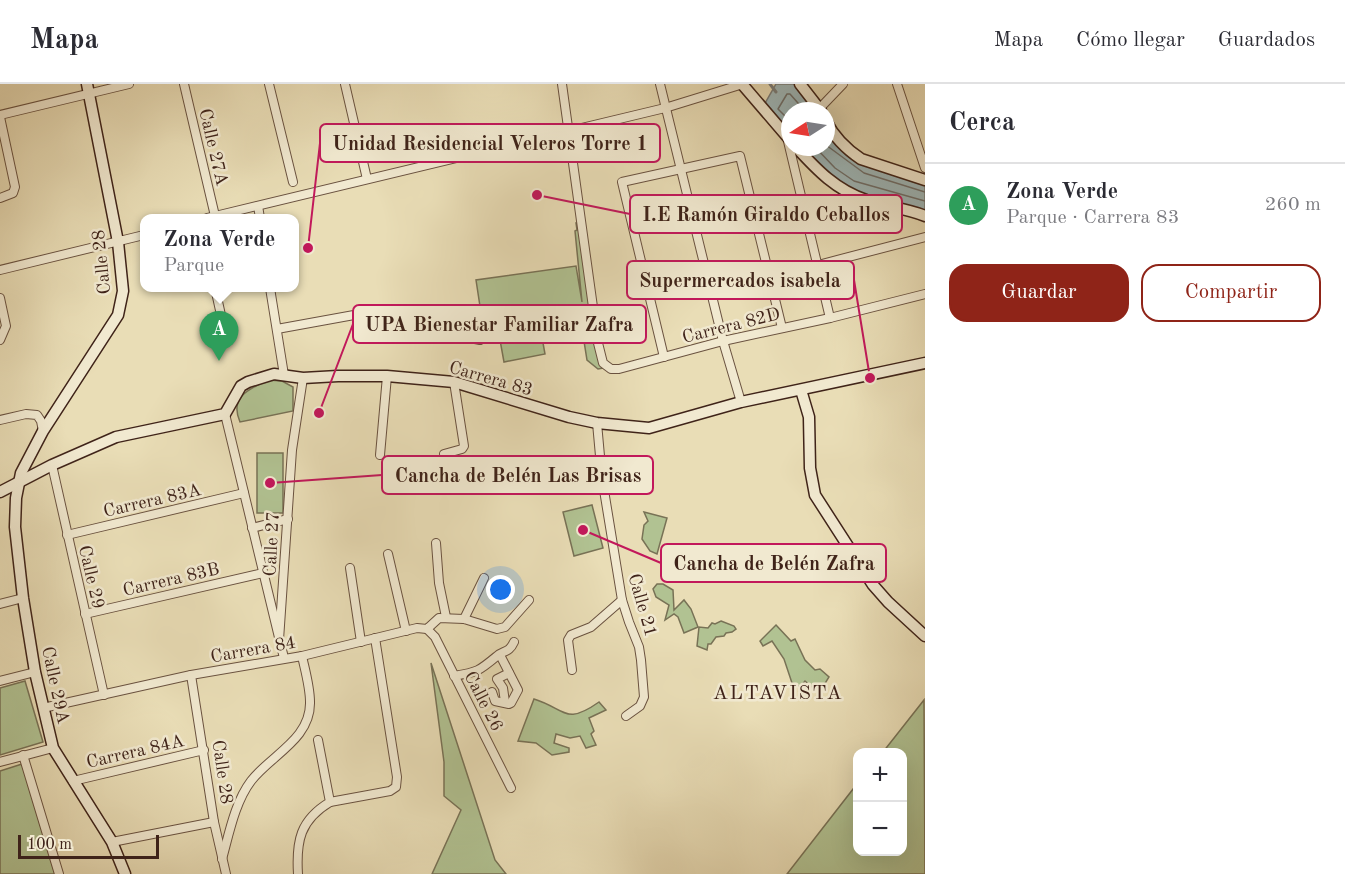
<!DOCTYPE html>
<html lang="es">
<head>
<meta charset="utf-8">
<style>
	body { margin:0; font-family:"Old Standard TT",serif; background:#f7f7f7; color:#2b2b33 }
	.controls { position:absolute; right:18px; bottom:18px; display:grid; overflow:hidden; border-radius:12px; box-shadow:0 6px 24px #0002 }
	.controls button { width:54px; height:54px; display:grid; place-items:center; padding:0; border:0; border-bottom:2px solid #e1e1e2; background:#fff; color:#2b2b33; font:30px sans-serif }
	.compass { position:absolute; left:781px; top:18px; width:54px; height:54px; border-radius:50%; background:#fff; box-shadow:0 6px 24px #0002; rotate:258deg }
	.scale { position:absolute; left:18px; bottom:15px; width:141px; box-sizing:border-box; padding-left:6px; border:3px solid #3f2319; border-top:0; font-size:16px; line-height:21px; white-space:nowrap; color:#3f2319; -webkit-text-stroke:4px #f1e9d0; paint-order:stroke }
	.you { position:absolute; left:501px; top:506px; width:21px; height:21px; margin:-15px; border:4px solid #fff; border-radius:50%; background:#1a73e8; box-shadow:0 0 0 9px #1a73e833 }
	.badge { display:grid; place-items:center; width:39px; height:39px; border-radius:50%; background:#8f2418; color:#fff; font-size:20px; font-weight:700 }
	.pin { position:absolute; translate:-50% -50px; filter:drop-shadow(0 2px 3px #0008) }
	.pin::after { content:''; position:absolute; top:32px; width:21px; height:18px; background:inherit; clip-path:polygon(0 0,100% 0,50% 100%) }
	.popup { position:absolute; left:140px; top:130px; width:159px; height:78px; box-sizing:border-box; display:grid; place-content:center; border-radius:12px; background:#fff; filter:drop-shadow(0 2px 4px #0005); font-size:20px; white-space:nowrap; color:#7c7c81 }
	.popup b { font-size:22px; color:#2b2b33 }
	.popup::after { content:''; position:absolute; left:50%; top:100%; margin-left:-12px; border:12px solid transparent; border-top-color:#fff }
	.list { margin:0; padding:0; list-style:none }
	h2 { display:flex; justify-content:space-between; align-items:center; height:78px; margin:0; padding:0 24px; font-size:26px }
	h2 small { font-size:20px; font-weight:400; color:#7c7c81 }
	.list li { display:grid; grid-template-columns:39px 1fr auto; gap:18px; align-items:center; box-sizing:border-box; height:84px; padding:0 24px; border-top:2px solid #e1e1e2 }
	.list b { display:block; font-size:22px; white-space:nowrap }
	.list p { margin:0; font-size:20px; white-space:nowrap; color:#7c7c81 }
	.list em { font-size:20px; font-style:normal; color:#7c7c81 }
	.actions { display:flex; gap:12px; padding:18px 24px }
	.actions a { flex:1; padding:14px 0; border:2px solid #8f2418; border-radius:18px; text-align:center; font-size:21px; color:#8f2418 }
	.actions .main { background:#8f2418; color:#fff }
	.map { position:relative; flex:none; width:925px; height:790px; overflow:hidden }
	header { display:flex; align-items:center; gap:36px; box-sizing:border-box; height:84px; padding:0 30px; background:#fff; border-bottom:2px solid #e1e1e2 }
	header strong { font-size:28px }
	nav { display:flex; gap:33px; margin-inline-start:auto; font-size:21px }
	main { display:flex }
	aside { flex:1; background:#fff }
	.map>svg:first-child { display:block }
</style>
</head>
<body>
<header>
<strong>Mapa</strong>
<nav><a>Mapa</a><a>Cómo llegar</a><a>Guardados</a></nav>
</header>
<main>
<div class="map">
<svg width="925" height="790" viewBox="0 0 925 790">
	<rect width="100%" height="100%" fill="#e9ddb6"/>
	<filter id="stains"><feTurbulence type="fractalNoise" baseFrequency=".00333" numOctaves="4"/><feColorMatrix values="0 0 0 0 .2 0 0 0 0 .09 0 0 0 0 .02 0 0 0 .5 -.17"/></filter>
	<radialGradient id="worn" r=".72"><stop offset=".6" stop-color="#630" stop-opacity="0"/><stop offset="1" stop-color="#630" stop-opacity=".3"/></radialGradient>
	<g fill="#b1c292" stroke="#787256" stroke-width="1.5">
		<polygon points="576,139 580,139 604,281 603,284 598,285 587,276 580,232 583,231 583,228 483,242 476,196 576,182 582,218 575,147 577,146"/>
		<polygon points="541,248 545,270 504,278 500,256"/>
		<path d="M268 296 282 297 293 303V327L240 338C229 313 249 305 268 296Z"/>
		<rect x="257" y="369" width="26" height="60"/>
		<polygon points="592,421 603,464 574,472 563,428"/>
		<polygon points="644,428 667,434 657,470 650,467 642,455 644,441 648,437"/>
		<polygon points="657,500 663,500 673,506 674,526 684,516 691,525 698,543 684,549 678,533 674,530 665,536 669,521 656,513 653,505"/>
		<polygon points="721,537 734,542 736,545 732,548 726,549 724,552 716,553 711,560 708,560 707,566 697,562 699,543 708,544 712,539 715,540"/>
		<polygon points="776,541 791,557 795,555 805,576 815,586 820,585 829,593 821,606 814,601 812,603 805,597 800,603 792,599 784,575 772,557 763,562 760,557"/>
		<polygon points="431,579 495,776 506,790 432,790 461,726 444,712 444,678"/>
		<polygon points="25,597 43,658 0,671 0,604"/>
		<path d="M534 615C566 625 565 642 599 618L606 626 589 634 594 647 591 650 596 661 586 664 580 652 570 654 556 650 554 659 569 664V668L552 671 536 659 518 657Z"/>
		<polygon points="924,616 925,790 787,790 857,700 858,768 902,768 902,668 883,668"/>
		<polygon points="22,680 55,790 0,790 0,687"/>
	</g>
	<g fill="#9eb8ba" stroke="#787c7a" stroke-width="1.5">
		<polygon points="776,0 800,0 821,27 790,27 790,56 760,28"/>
		<polygon points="826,37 831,48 870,77 925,96 925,133 849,109 796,63 826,63"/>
	</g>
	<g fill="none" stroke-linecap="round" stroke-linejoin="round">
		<g stroke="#6e6e6a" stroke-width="1.5">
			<polyline points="790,37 778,25 787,10 790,10 805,27"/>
			<polyline points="826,61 864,89 925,108"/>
			<polyline points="815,63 835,84 854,97 925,117"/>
		</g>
		<polyline stroke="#787c7a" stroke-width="3" points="770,0 776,8"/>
		<defs>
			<g id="street">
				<polyline points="184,0 215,132"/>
				<polyline points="269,0 293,98"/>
				<polyline points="345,0 367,95"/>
				<polyline points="562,0 598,259 603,279 611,285 619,285 723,257 830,234 925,210"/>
				<polyline points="660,0 723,257 741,318"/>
				<polyline points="897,0 925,84"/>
				<polyline points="820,24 843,0"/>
				<polyline points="0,31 129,0"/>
				<polyline points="0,33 15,103 13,109 0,114"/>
				<polyline points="787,53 830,234"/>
				<polyline points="258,122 260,134"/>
				<polyline points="207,134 665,24 743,0"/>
				<polyline points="818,181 925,153"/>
				<polyline points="0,186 144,151"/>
				<polyline points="215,204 221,231"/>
				<polyline points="270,204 284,291"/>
				<polyline points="0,214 6,242 0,256"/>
				<polyline points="277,245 354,231 480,256"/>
				<polyline points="664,273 622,98 740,72 782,244"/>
				<polyline points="225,330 284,574"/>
				<polyline points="0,336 26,330 37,331 41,337 43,347"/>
				<polyline points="597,339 602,394 622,516 629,538 639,563 641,576 644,613 640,622 626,632"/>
				<polyline points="444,370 462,365 464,362 454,298"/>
				<polyline points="380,371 387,292"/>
				<polyline points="52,381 104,611"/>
				<polyline points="252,444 288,435"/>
				<polyline points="67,451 244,409"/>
				<polyline points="436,459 439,499 446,533"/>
				<polyline points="388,470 406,547"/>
				<polyline points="350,484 361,558"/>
				<polyline points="0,520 23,514"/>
				<polyline points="85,530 263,489"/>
				<polyline points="464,535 484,494"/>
				<polyline points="427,545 435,553 511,704"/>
				<polyline points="279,556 292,366 303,294"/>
				<polyline points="572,586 568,556 571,551 591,543 622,516"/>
				<polyline points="191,591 214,738 226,790"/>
				<path d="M454 592C478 588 479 587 497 572 504 566 509 569 514 558"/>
				<polyline points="0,597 35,588"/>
				<polyline points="492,608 495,617 509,620 511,619 518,606 500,571"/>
				<polyline points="505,618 503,604 497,595 509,589"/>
				<polyline points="43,624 191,591 302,572 417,544 427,545 439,534 464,535 497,545 505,543 529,516"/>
				<polyline points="23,671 59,790"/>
				<polyline points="0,678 53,664"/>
				<polyline points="73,697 204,666"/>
				<polyline points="330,718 390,707 396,703 397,693 375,554"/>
				<polyline points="112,758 214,738"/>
				<path d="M222 775C229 750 235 718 251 697 271 671 311 655 310 618 310 603 305 586 302 572"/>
				<path d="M298 790C296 757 300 736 330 718L318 656"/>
			</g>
			<g id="secondary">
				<polyline points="87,0 118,158 123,207 118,231 43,347 21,389 16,414 15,443 23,514 35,588 53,664 112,758 125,790"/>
				<polyline points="742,0 790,56"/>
				<polyline points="800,0 821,27"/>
				<path d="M826 37C834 53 846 65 861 75L925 96"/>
				<path d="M796 63C817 86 836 106 866 116 885 123 906 124 925 132"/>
				<polyline points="801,306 809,333 810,384 815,411 873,501 888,518 925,552"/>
				<polyline points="0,408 52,381 116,353 225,330 241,302 248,298 274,290 303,294 338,292 387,292 454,298 569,333 597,339 649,344 741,318 925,279"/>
			</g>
		</defs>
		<use href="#street" stroke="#6a5240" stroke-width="10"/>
		<use href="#secondary" stroke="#3f2319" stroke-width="13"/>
		<use href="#street" stroke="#f1e9d0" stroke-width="8"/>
		<use href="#secondary" stroke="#f1e9d0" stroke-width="10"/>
	</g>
	<g text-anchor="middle" stroke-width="5" stroke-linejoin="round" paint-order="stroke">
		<g font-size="18" fill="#3f2319" stroke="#f1e9d0">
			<text transform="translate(214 63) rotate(77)" y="6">Calle 27A</text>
			<text transform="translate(101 178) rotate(-96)" y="6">Calle 28</text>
			<text transform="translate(731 241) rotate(-14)" y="6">Carrera 82D</text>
			<text transform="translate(491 294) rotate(16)" y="6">Carrera 83</text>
			<text transform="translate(152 416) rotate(-13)" y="6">Carrera 83A</text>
			<text transform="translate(271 460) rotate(-87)" y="6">Calle 27</text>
			<text transform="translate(92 493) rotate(77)" y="6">Calle 29</text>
			<text transform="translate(171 495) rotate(-13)" y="6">Carrera 83B</text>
			<text transform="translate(643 521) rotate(74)" y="6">Calle 21</text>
			<text transform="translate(253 565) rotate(-10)" y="6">Carrera 84</text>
			<text transform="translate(56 601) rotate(78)" y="6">Calle 29A</text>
			<text transform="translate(484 617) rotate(63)" y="6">Calle 26</text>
			<text transform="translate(135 667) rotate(-13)" y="6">Carrera 84A</text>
			<text transform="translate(223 688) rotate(82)" y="6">Calle 28</text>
		</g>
		<g font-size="20" letter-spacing="1.5" fill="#3f2319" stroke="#f1e9d0">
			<text x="778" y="615">ALTAVISTA</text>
		</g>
	</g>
	<path fill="none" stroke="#c2185b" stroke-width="2" d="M308 164L320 59M537 111L630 130M870 294L854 196M319 329L353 240M270 399L382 391M583 446L661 479"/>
	<g fill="#c2185b" stroke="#f1e9d0" stroke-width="2">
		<circle cx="308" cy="164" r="6"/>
		<circle cx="537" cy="111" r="6"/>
		<circle cx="870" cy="294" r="6"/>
		<circle cx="319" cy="329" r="6"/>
		<circle cx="270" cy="399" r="6"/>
		<circle cx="583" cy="446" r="6"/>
	</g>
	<g fill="#f1e9d0" stroke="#c2185b" stroke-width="2">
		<rect x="320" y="40" width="340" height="38" rx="6"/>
		<rect x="630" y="111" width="272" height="38" rx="6"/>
		<rect x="627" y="177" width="227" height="38" rx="6"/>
		<rect x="353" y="221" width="293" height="38" rx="6"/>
		<rect x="382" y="372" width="271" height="38" rx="6"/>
		<rect x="661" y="460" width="225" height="38" rx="6"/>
	</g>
	<g font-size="20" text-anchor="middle" font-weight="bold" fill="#3f2319">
		<text x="490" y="66">Unidad Residencial Veleros Torre 1</text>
		<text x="766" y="137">I.E Ramón Giraldo Ceballos</text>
		<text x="740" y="203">Supermercados isabela</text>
		<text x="499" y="247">UPA Bienestar Familiar Zafra</text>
		<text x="518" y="398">Cancha de Belén Las Brisas</text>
		<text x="774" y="486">Cancha de Belén Zafra</text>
	</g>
	<rect width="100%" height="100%" filter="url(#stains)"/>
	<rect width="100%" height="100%" fill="url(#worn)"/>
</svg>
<div class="controls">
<button>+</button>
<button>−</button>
</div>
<svg class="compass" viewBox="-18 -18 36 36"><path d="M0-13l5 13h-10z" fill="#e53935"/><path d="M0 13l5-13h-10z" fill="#7c7c81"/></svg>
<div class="scale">100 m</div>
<div class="you"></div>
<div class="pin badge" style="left:219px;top:277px;background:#2e9e5b">A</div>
<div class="popup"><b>Zona Verde</b>Parque</div>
</div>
<aside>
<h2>Cerca<small></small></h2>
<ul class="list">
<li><span class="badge" style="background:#2e9e5b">A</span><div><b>Zona Verde</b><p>Parque · Carrera 83</p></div><em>260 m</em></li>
</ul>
<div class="actions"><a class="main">Guardar</a><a>Compartir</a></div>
</aside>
</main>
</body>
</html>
